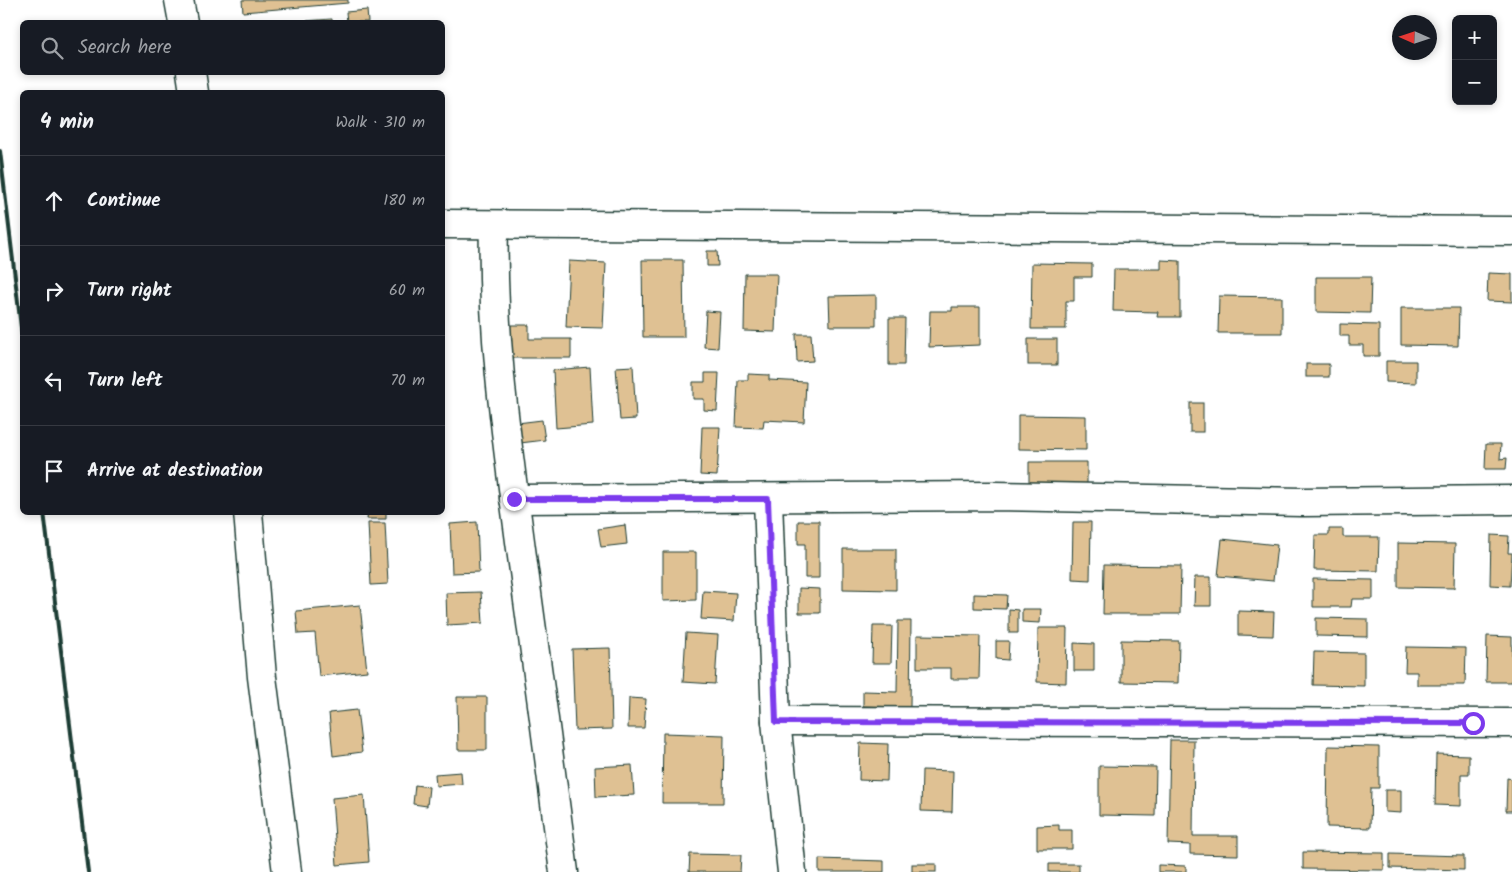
<!DOCTYPE html>
<html lang="en">
<head>
<meta charset="utf-8">
<style>
	body { margin:0; font-family:Kalam,sans-serif; background:#20242c; color:#f1f3f6 }
	.controls { position:absolute; right:15px; top:15px; display:grid; overflow:hidden; border-radius:8px; box-shadow:0 2px 8px #0003 }
	.controls button { width:45px; height:45px; display:grid; place-items:center; padding:0; border:0; border-bottom:1px solid #363941; background:#171b24; color:#f1f3f6; font:25px sans-serif }
	.compass { position:absolute; left:1392px; top:15px; width:45px; height:45px; border-radius:50%; background:#171b24; box-shadow:0 2px 8px #0003; rotate:273deg }
	.stop { position:absolute; width:15px; height:15px; margin:-11px; border:4px solid #7c3aed; border-radius:50%; background:#fff }
	.stop.end { background:#7c3aed; border-color:#fff; box-shadow:0 1px 5px #0008 }
	.list { margin:0; padding:0; list-style:none }
	h2 { display:flex; justify-content:space-between; align-items:center; height:65px; margin:0; padding:0 20px; font-size:21px }
	h2 small { font-size:16px; font-weight:400; color:#9ea1a6 }
	.list li { display:grid; grid-template-columns:32px 1fr auto; gap:15px; align-items:center; box-sizing:border-box; height:90px; padding:0 20px; border-top:1px solid #363941 }
	.list b { display:block; font-size:19px; white-space:nowrap }
	.list em { font-size:16px; font-style:normal; color:#9ea1a6 }
	.icon { flex:none; width:28px; height:28px; fill:none; stroke:currentColor; stroke-width:2; stroke-linecap:round; stroke-linejoin:round }
	.map { position:relative; flex:none; width:1512px; height:872px; overflow:hidden }
	.search { position:absolute; background:#171b24; box-shadow:0 2px 8px #0003; left:20px; top:20px; width:425px; height:55px; display:flex; align-items:center; gap:12px; box-sizing:border-box; padding:0 18px; border-radius:8px; color:#9ea1a6; font-size:19px }
	.panel { position:absolute; background:#171b24; box-shadow:0 2px 8px #0003; left:20px; top:90px; width:425px; height:425px; border-radius:8px }
	.map>svg:first-child { display:block }
</style>
</head>
<body>
<div class="map">
<svg width="1512" height="872" viewBox="0 0 1512 872">
	<rect width="100%" height="100%" fill="#fff"/>
	<filter id="ink" filterUnits="userSpaceOnUse"><feTurbulence type="fractalNoise" baseFrequency=".02" numOctaves="2"/><feDisplacementMap in="SourceGraphic" scale="10" xChannelSelector="R" yChannelSelector="G"/><feConvolveMatrix kernelMatrix="1 2 1 2 8 2 1 2 1" color-interpolation-filters="sRGB"/></filter>
	<g filter="url(#ink)">
		<g fill="#dfc193" stroke="#1f3d34">
			<polygon points="242,0 348,0 348,3 243,12"/>
			<polygon points="367,10 368,22 347,22 346,12"/>
			<polygon points="332,19 332,22 289,22"/>
			<polygon points="707,251 717,251 718,266 707,266"/>
			<polygon points="642,260 683,260 684,337 643,337"/>
			<polygon points="1161,260 1180,261 1180,317 1157,317 1158,312 1113,311 1114,269 1161,269"/>
			<polygon points="569,261 606,263 603,328 566,327"/>
			<polygon points="1032,263 1092,264 1092,277 1074,277 1074,301 1066,301 1066,329 1031,329"/>
			<polygon points="1488,273 1512,274 1512,302 1487,301"/>
			<polygon points="745,274 777,274 775,332 744,331"/>
			<polygon points="1316,277 1371,277 1370,313 1316,312"/>
			<polygon points="876,295 876,326 830,326 829,296"/>
			<polygon points="1219,296 1282,297 1282,333 1218,333"/>
			<polygon points="952,307 980,307 980,345 929,347 930,311 952,311"/>
			<polygon points="1401,308 1459,308 1458,346 1401,345"/>
			<polygon points="706,311 720,312 718,348 704,347"/>
			<polygon points="889,318 905,318 904,365 889,365"/>
			<polygon points="1340,324 1379,325 1379,356 1363,356 1363,345 1349,345 1349,336 1340,336"/>
			<polygon points="509,325 529,325 529,339 571,339 571,358 509,358"/>
			<polygon points="796,334 811,334 813,361 797,362"/>
			<rect x="1028" y="339" width="29" height="26"/>
			<polygon points="1386,361 1416,361 1416,383 1386,382"/>
			<rect x="1306" y="364" width="23" height="13"/>
			<polygon points="633,366 636,419 620,420 616,367"/>
			<polygon points="590,367 593,425 556,428 553,370"/>
			<polygon points="705,373 719,373 717,411 704,410 704,399 693,399 693,382 705,382"/>
			<polygon points="748,374 769,375 769,380 806,382 804,422 764,420 763,428 736,427 738,380 748,380"/>
			<rect x="1190" y="403" width="13" height="29"/>
			<polygon points="1018,415 1086,416 1086,450 1018,449"/>
			<polygon points="542,420 545,440 512,444 509,424"/>
			<polygon points="702,427 720,427 717,476 700,475"/>
			<polygon points="1486,444 1501,444 1500,459 1507,458 1506,469 1485,469"/>
			<polygon points="1029,462 1087,462 1087,492 1029,491"/>
			<polygon points="368,512 386,512 386,519 367,519"/>
			<polygon points="798,521 819,521 819,578 805,578 805,544 798,544"/>
			<polygon points="477,522 479,572 452,573 450,524"/>
			<polygon points="1073,522 1091,522 1090,580 1072,579"/>
			<polygon points="368,523 385,523 388,584 371,585"/>
			<polygon points="625,525 627,544 601,547 598,529"/>
			<polygon points="1329,529 1343,529 1343,537 1379,537 1378,571 1314,570 1315,535 1329,535"/>
			<polygon points="1491,535 1509,536 1508,553 1512,553 1510,586 1490,585"/>
			<polygon points="1222,539 1277,545 1273,581 1218,576"/>
			<polygon points="1398,543 1455,544 1454,588 1398,587"/>
			<polygon points="843,549 896,549 896,590 843,589"/>
			<polygon points="663,552 696,552 696,600 663,601"/>
			<polygon points="1104,565 1181,566 1180,614 1103,614"/>
			<polygon points="1195,577 1211,577 1211,606 1194,606"/>
			<polygon points="1313,579 1373,580 1373,599 1352,599 1351,607 1313,607"/>
			<polygon points="799,588 820,589 820,613 799,613"/>
			<polygon points="703,591 736,593 734,621 701,619"/>
			<polygon points="481,592 483,623 447,625 446,593"/>
			<polygon points="974,594 1007,595 1006,609 974,608"/>
			<polygon points="360,605 367,671 319,676 315,633 298,634 296,611"/>
			<polygon points="1009,609 1018,610 1018,633 1009,633"/>
			<polygon points="1022,609 1041,609 1040,623 1022,622"/>
			<polygon points="1238,611 1274,612 1273,636 1238,635"/>
			<polygon points="1316,618 1368,619 1368,637 1316,636"/>
			<polygon points="898,621 911,621 910,707 863,706 863,691 897,692"/>
			<polygon points="873,626 892,626 891,663 872,663"/>
			<polygon points="1038,628 1067,628 1066,683 1037,682"/>
			<polygon points="686,633 718,635 715,684 683,682"/>
			<polygon points="917,635 980,636 979,679 951,679 951,668 917,668"/>
			<polygon points="1487,636 1512,637 1512,682 1486,682"/>
			<polygon points="1121,640 1179,641 1178,683 1121,682"/>
			<polygon points="996,641 1009,641 1008,660 996,659"/>
			<polygon points="1074,643 1094,644 1094,671 1074,671"/>
			<polygon points="1406,647 1466,648 1465,685 1417,685 1417,672 1405,672"/>
			<polygon points="610,648 612,729 575,730 572,649"/>
			<polygon points="1314,652 1364,653 1364,686 1313,685"/>
			<polygon points="457,697 487,697 487,750 458,750"/>
			<polygon points="629,698 646,699 644,728 628,728"/>
			<polygon points="357,710 362,752 333,756 329,713"/>
			<polygon points="663,733 724,735 723,803 662,803"/>
			<polygon points="1170,740 1194,740 1193,836 1238,836 1238,855 1190,854 1190,845 1168,844"/>
			<polygon points="860,743 888,744 887,781 859,780"/>
			<polygon points="1328,746 1379,747 1379,788 1371,788 1370,828 1327,827"/>
			<polygon points="1436,754 1469,755 1469,774 1461,774 1461,806 1435,805"/>
			<polygon points="632,765 634,795 596,797 595,767"/>
			<polygon points="1099,766 1156,767 1155,816 1099,815"/>
			<polygon points="922,770 953,771 952,812 921,811"/>
			<polygon points="461,772 462,784 436,786 435,774"/>
			<polygon points="1507,778 1512,779 1512,811 1506,811"/>
			<polygon points="415,785 429,787 427,806 413,804"/>
			<polygon points="1385,790 1401,790 1401,813 1385,812"/>
			<polygon points="364,795 369,862 337,865 332,798"/>
			<polygon points="1059,825 1059,830 1072,830 1072,849 1037,849 1037,826"/>
			<polygon points="1303,852 1384,853 1384,870 1303,869"/>
			<polygon points="690,854 741,855 740,872 689,872"/>
			<polygon points="1390,854 1464,856 1464,870 1390,868"/>
			<polygon points="819,859 884,861 884,872 819,872"/>
			<rect x="912" y="864" width="24" height="8"/>
			<rect x="1049" y="864" width="30" height="8"/>
			<polygon points="1158,865 1186,866 1186,872 1158,872"/>
		</g>
		<g fill="none" stroke-linecap="round" stroke-linejoin="round">
			<defs>
				<g id="street">
					<polyline points="179,0 183,22"/>
					<polyline points="191,72 194,92"/>
					<polyline points="442,224 1512,231"/>
					<path d="M494 225C491 334 507 442 521 549 536 657 550 764 564 872"/>
					<polyline points="514,499 994,496 1302,502 1512,500"/>
					<polyline points="768,499 776,721 792,872"/>
					<polyline points="248,512 262,677 287,872"/>
					<polyline points="776,721 1512,723"/>
				</g>
			</defs>
			<use href="#street" stroke="#1f3d34" stroke-width="31"/>
			<use href="#street" stroke="#fff" stroke-width="28"/>
			<g stroke="#1f3d34" stroke-width="4">
				<polyline points="0,151 22,336"/>
				<polyline points="44,512 88,872"/>
			</g>
		</g>
	</g>
	<g fill="none" stroke-linecap="round" stroke-linejoin="round" filter="url(#ink)">
		<polyline stroke="#7c3aed" stroke-width="6" points="514,499 768,499 776,722 1473,723"/>
	</g>
</svg>
<div class="controls">
<button>+</button>
<button>−</button>
</div>
<svg class="compass" viewBox="-18 -18 36 36"><path d="M0-13l5 13h-10z" fill="#e53935"/><path d="M0 13l5-13h-10z" fill="#9ea1a6"/></svg>
<div class="stop" style="left:1473px;top:723px"></div>
<div class="stop end" style="left:514px;top:499px"></div>
<div class="search"><svg class="icon" aria-label="search" viewBox="0 0 24 24"><circle cx="10" cy="10" r="6"/><path d="M15 15l6 6"/></svg>Search here</div>
<section class="panel">
<h2>4 min<small>Walk · 310 m</small></h2>
<ul class="list">
<li><svg class="icon" aria-label="ahead" viewBox="0 0 24 24"><path d="M12 20V5M6 11l6-6 6 6"/></svg><div><b>Continue</b></div><em>180 m</em></li>
<li><svg class="icon" aria-label="right" viewBox="0 0 24 24"><path d="M7 20v-9h11M14 6l5 5-5 5"/></svg><div><b>Turn right</b></div><em>60 m</em></li>
<li><svg class="icon" aria-label="left" viewBox="0 0 24 24"><path d="M17 20v-9H6M10 6l-5 5 5 5"/></svg><div><b>Turn left</b></div><em>70 m</em></li>
<li><svg class="icon" aria-label="arrive" viewBox="0 0 24 24"><path d="M6 21V4h12l-3 4 3 4H6"/></svg><div><b>Arrive at destination</b></div></li>
</ul>
</section>
</div>
</body>
</html>
